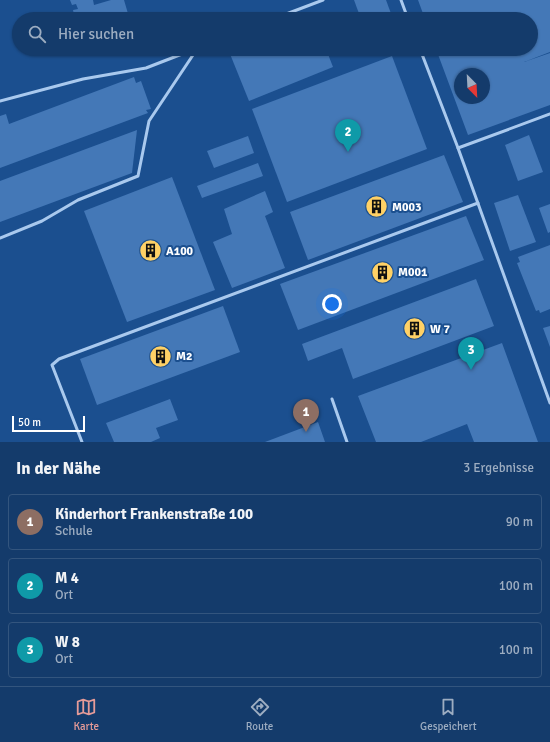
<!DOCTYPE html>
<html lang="de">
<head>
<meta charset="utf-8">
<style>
	body { margin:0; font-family:Signika,sans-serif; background:#214673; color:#f1f3f6 }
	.compass { position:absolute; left:454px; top:68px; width:36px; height:36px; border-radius:50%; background:#143b6b; box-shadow:0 1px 3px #0004; rotate:156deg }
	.scale { position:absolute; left:12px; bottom:10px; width:73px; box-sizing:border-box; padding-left:4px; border:2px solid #fff; border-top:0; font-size:11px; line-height:14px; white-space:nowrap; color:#fff; -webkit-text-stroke:3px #1b4f8f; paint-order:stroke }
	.you { position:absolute; left:332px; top:304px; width:14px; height:14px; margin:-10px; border:3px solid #fff; border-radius:50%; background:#1a73e8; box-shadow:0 0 0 6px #1a73e833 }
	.badge { display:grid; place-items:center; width:26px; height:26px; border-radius:50%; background:#e69b98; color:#fff; font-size:13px; font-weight:700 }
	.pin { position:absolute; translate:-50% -33px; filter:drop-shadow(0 1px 2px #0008) }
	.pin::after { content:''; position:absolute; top:21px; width:14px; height:12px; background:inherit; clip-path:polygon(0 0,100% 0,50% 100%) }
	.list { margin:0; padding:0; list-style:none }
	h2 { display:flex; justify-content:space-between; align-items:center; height:52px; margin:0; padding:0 16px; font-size:17px }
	h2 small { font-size:13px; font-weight:400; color:#9dadc1 }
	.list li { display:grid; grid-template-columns:26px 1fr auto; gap:12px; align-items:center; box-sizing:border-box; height:56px; margin:0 8px 8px; padding:0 8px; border:1px solid #33557e; border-radius:4px }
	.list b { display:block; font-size:15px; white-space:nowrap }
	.list p { margin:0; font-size:13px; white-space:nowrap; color:#9dadc1 }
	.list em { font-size:13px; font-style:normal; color:#9dadc1 }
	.icon { flex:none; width:22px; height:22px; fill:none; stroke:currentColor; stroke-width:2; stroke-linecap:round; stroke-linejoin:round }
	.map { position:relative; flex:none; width:550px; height:442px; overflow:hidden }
	.search { position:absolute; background:#143b6b; box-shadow:0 1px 3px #0004; left:12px; right:12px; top:12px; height:44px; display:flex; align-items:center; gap:10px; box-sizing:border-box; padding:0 14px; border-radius:22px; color:#9dadc1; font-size:15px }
	.sheet { height:244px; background:#143b6b }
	nav { display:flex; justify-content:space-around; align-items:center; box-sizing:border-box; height:56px; border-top:1px solid #33557e; background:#143b6b; font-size:11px; color:#9dadc1 }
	nav a { display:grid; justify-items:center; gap:2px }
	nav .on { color:#e69b98 }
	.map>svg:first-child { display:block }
</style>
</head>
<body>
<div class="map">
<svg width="550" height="442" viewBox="0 0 550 442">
	<rect width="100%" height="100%" fill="#1b4f8f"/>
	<g fill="#4478b7" fill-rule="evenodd">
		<polygon points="70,0 93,0 94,5 111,0 124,0 129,17 122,19 75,19 73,10 78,9 76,4 72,5"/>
		<polygon points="354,0 386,0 393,19 361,19"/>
		<path d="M418 0H550V52L524 62 550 53V105L468 135 436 49H531V19H425ZM460 74H484V98H460Z"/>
		<polygon points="312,13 314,19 297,19"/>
		<polygon points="228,49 326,49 333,67 249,101"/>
		<polygon points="392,56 427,149 287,202 252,109"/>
		<polygon points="134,77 136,83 141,81 151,109 146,110 148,113 0,168 0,116 6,114 9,124"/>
		<polygon points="137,130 132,173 0,222 0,181"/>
		<polygon points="529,135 543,172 518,181 505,145"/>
		<polygon points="248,136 254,153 214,168 207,151"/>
		<polygon points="444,155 463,202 308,260 290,212"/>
		<polygon points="258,163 263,176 202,198 197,186"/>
		<polygon points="172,177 215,290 127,322 84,211"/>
		<polygon points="265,191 273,212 265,216 285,268 232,288 213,242 232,234 224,209"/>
		<polygon points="518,195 536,242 510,251 494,203"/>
		<polygon points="550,204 550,232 548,233 539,208"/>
		<polygon points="466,216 484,260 298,330 280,284"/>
		<polygon points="550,245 550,309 540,313 539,310 536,311 517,263 520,262 518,257"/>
		<polygon points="476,279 494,326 353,379 342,348 308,361 302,344"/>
		<polygon points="223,306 240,352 97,405 80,359"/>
		<polygon points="550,326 550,347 543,328"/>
		<polygon points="502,343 538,442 474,442 467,424 421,442 376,442 358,396"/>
		<polygon points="170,399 178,420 156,428 160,438 151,442 114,442 106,423"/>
		<polygon points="318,422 325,442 265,442"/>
	</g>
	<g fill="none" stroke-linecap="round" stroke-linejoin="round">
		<g stroke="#a9c9ee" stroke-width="3">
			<polyline points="401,0 408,19"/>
			<polyline points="273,19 323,0"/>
			<polyline points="420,49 458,148"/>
			<polyline points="0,101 83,79 146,68 195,49"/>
			<polyline points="550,114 458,148 550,403"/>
			<polyline points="0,238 42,221 78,200 138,176 149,121 197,49"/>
			<polyline points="332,399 347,442"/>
			<polyline points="82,442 52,365 59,359 478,203"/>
		</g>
	</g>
	<defs>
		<symbol id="building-disc" viewBox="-11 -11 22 22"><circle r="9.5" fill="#ffd166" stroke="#1b4f8f"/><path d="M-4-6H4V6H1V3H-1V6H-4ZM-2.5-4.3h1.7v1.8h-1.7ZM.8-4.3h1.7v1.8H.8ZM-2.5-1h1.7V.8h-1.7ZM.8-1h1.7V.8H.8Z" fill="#111"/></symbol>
	</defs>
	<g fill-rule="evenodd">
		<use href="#building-disc" x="364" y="194" width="25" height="25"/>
		<use href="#building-disc" x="138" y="238" width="25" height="25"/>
		<use href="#building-disc" x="370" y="260" width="25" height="25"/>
		<use href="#building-disc" x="402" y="316" width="25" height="25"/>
		<use href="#building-disc" x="148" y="344" width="25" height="25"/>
	</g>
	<g text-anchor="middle" stroke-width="4" stroke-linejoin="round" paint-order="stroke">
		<g font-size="12" font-weight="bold" fill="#fff" stroke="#1b4f8f" text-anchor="start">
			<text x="392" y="211">M003</text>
			<text x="166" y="255">A100</text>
			<text x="398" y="276">M001</text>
			<text x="430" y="333">W 7</text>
			<text x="176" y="360">M2</text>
		</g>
	</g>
</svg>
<svg class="compass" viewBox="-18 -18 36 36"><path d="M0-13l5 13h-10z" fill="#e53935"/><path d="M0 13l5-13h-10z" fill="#9dadc1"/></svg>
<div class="scale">50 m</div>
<div class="you"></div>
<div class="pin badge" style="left:306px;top:432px;background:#8d6e63">1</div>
<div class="pin badge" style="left:348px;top:152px;background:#0f9aa8">2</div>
<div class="pin badge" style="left:471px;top:370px;background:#0f9aa8">3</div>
<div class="search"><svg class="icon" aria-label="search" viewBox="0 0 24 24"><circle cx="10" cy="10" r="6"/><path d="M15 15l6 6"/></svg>Hier suchen</div>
</div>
<section class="sheet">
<h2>In der Nähe<small>3 Ergebnisse</small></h2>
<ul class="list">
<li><span class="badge" style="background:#8d6e63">1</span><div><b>Kinderhort Frankenstraße 100</b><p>Schule</p></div><em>90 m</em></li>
<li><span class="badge" style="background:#0f9aa8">2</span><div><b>M 4</b><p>Ort</p></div><em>100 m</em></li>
<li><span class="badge" style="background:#0f9aa8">3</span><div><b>W 8</b><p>Ort</p></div><em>100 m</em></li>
</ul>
</section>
<nav>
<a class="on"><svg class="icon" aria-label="map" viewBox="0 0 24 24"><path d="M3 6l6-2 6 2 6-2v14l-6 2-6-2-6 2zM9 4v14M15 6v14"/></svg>Karte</a>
<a><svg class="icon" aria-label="directions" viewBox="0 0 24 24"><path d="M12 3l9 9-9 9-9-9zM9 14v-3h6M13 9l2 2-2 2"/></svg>Route</a>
<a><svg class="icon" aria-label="saved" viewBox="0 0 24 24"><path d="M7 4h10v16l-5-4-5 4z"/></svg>Gespeichert</a>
</nav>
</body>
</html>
